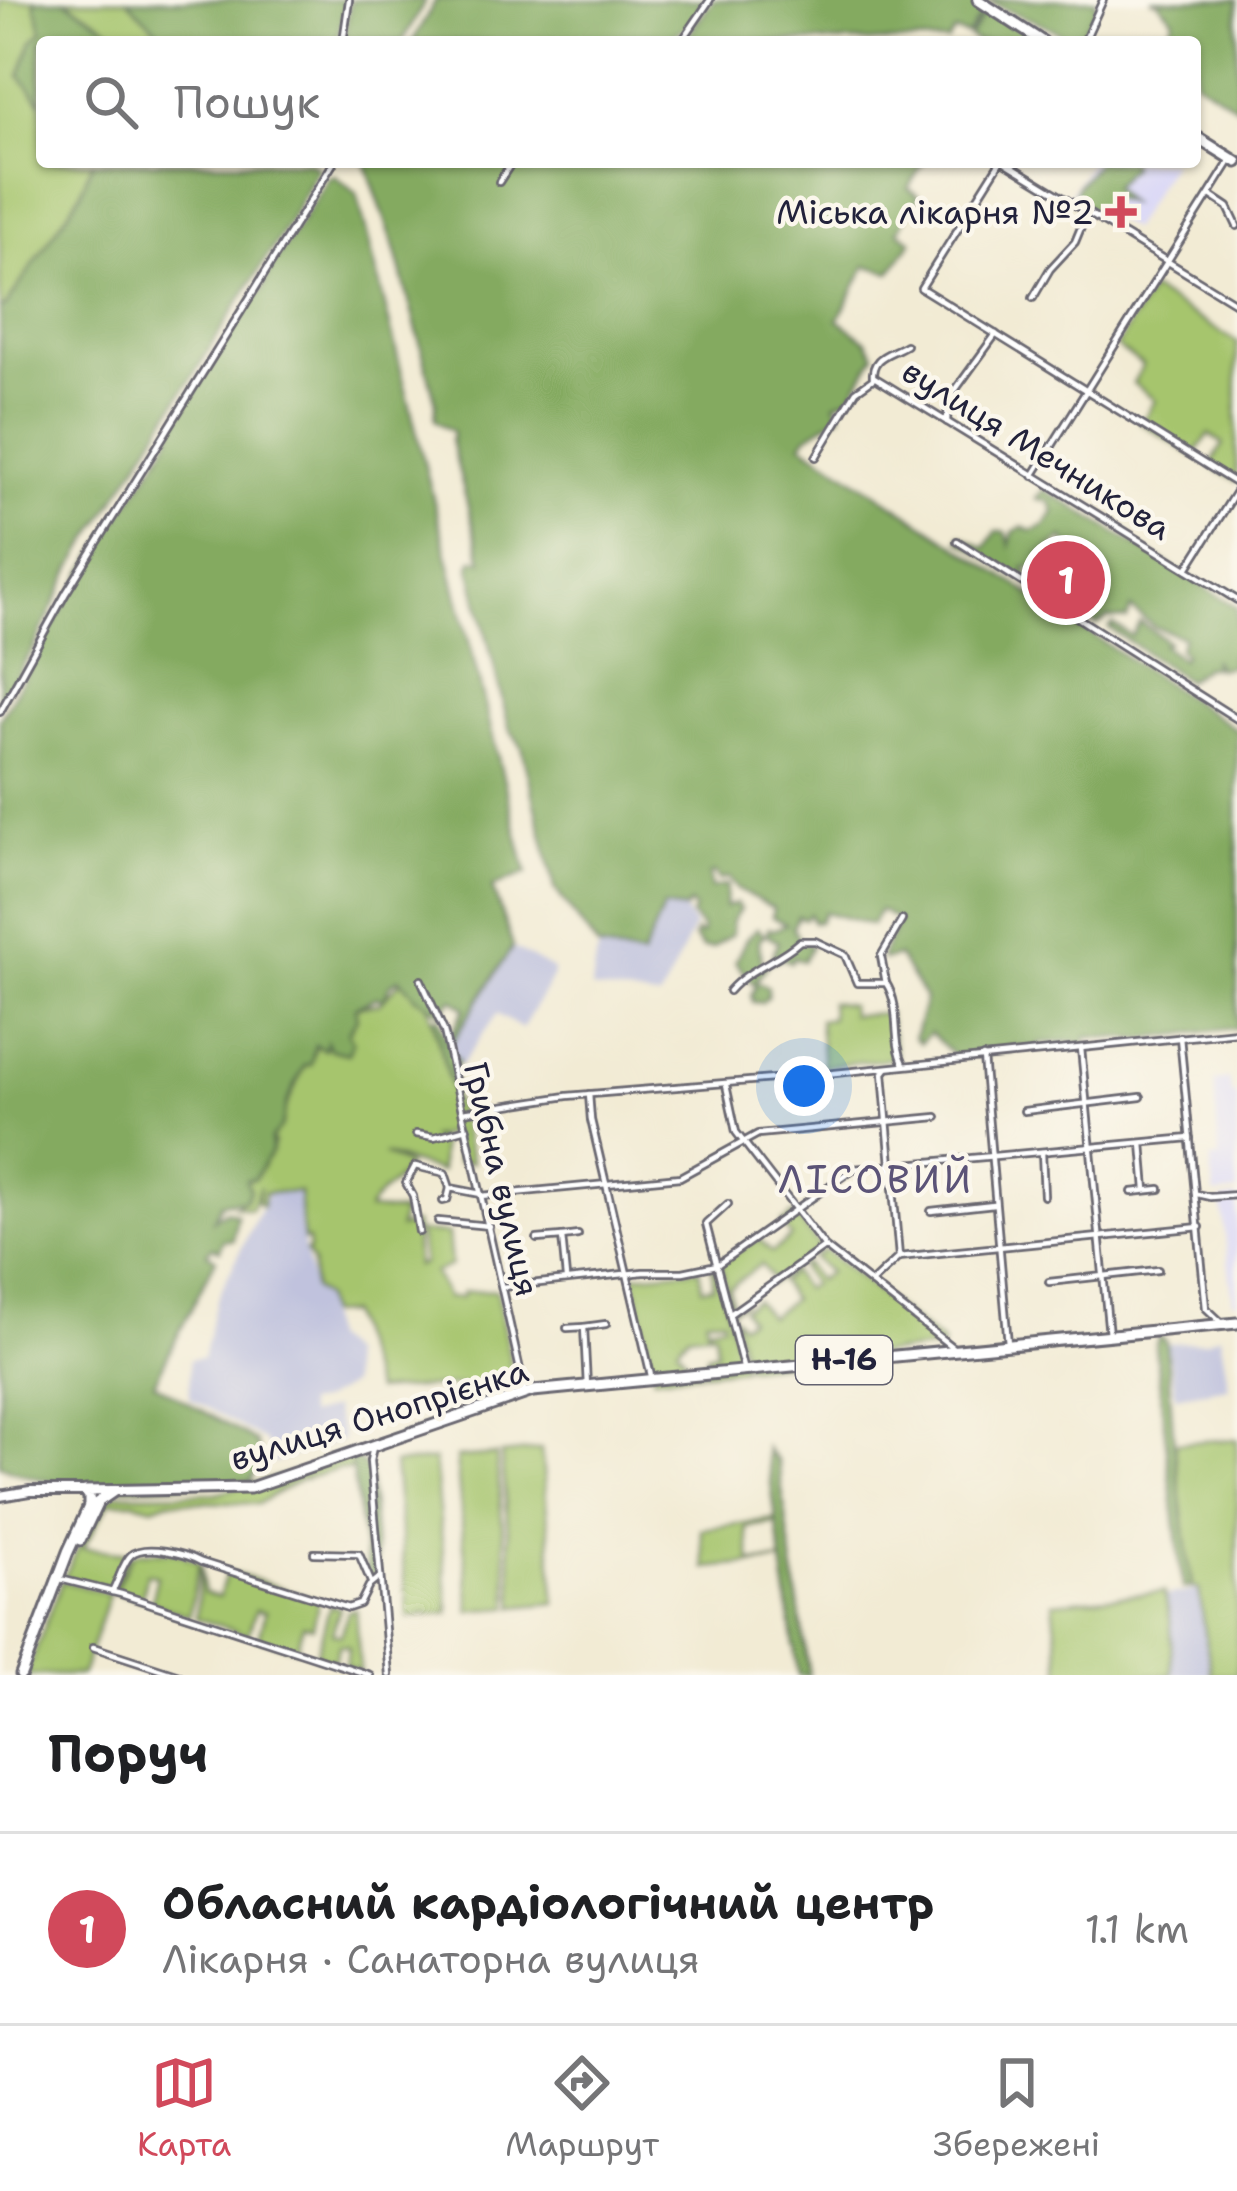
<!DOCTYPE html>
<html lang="uk">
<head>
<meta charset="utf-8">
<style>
	body { margin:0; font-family:"Shantell Sans",sans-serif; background:#f6f6f6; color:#202124 }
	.you { position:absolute; left:804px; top:1086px; width:42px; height:42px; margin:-30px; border:9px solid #fff; border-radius:50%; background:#1a73e8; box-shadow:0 0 0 18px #1a73e833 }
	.badge { display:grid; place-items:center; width:78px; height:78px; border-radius:50%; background:#d1495b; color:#fff; font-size:39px; font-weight:700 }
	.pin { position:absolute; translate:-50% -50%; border:6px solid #fff; box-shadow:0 3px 12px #0006 }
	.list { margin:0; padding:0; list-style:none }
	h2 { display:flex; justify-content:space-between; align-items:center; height:156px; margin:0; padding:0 48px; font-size:51px }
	h2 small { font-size:39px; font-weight:400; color:#757577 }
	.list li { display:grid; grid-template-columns:78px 1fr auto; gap:36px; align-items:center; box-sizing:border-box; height:192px; padding:0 48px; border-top:3px solid #e0e0e0 }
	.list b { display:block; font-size:45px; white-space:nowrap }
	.list p { margin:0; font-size:39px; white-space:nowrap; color:#757577 }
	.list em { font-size:39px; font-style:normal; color:#757577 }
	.icon { flex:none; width:66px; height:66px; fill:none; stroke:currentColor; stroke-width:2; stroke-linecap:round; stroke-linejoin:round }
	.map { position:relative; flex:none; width:1237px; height:1675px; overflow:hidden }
	.search { position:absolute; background:#fff; box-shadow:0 3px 9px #0004; left:36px; right:36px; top:36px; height:132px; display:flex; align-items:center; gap:30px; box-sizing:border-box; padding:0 42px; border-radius:12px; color:#757577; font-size:45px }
	.sheet { height:348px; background:#fff }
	nav { display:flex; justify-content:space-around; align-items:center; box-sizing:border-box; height:168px; border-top:3px solid #e0e0e0; background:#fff; font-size:33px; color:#757577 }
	nav a { display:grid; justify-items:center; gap:6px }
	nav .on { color:#d1495b }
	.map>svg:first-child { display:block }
</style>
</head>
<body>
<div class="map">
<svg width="1237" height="1675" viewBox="0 0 1237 1675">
	<rect width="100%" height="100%" fill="#fbf7ec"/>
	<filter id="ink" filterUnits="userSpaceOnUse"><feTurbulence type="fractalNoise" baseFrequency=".00833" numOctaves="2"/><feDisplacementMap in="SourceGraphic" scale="24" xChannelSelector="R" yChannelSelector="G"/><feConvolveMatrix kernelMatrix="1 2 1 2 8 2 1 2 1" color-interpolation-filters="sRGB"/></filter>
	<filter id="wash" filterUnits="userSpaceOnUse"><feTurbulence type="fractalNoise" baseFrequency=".004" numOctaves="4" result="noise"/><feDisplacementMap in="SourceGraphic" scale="48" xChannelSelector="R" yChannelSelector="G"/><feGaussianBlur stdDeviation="2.7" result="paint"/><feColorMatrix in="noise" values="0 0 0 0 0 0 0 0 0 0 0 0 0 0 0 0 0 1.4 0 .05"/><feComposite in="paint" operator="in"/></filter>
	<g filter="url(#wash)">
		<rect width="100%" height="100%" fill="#f2ebd4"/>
		<g fill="#d9d7f7">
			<polygon points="1090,162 1172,162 1131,229 1069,195"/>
			<polygon points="1229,1079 1232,1095 1237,1095 1237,1192 1215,1195 1210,1159 1219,1158 1214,1081"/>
			<polygon points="1237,1197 1237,1300 1233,1302 1221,1200"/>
		</g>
		<g fill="#c0c2dd">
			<polygon points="664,907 682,908 694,926 660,999 591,989 598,948 642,957"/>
			<polygon points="512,947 553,970 553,976 522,1029 497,1014 461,1065 449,1048"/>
			<polygon points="299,1192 300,1230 313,1289 323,1297 330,1338 348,1354 350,1385 320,1402 305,1404 308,1416 333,1408 343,1440 273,1463 266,1443 260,1438 190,1398 189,1359 203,1358 216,1301 268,1193"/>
			<polygon points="1220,1334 1229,1387 1176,1396 1167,1343 1205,1341"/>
			<polygon points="1199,1590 1209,1675 1172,1675 1164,1596"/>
		</g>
		<g fill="#a6c56d" stroke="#647454" stroke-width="3">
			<polygon points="0,0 34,0 43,31 32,42 20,76 42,103 42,162 92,162 81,192 5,308 0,306"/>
			<polygon points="65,0 127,0 169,42 130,42"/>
			<polygon points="1151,290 1237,342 1236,481 1210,466 1223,444 1209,434 1194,456 1141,423 1155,400 1133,383 1143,365 1116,347"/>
			<path d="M402 980 416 997 428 1004 472 1162H457L453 1133 429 1137 441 1141 440 1172 383 1154 407 1166C397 1186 378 1190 368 1210L402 1212 399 1228 415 1224 416 1266 423 1264 419 1232 448 1234 451 1265 434 1273 447 1298 462 1297 463 1292 496 1290 513 1376 508 1382 375 1391 348 1313 327 1314 323 1297 313 1289 312 1262 306 1251 309 1250 308 1240H303L299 1192 264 1193 262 1206 257 1202 260 1187 251 1209 235 1206 245 1199V1179H254L274 1143 271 1139 306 1064 311 1065 316 1044 330 1045 347 1034 355 1007 380 1003Z"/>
			<polygon points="830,1002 850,1005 851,1015 888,1013 897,1058 823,1066 819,1020 831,1018"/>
			<polygon points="793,1214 820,1247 771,1284 772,1279 761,1264 729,1288 733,1307 745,1302 730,1311 721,1262 759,1239 772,1252 791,1237 781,1223"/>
			<polygon points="824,1250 942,1343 942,1348 746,1367 733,1316 741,1324 749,1319 743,1309 755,1300 769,1317 792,1300 780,1282 792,1272 804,1289 812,1284 800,1267 805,1264 818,1280 829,1272 813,1258"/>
			<polygon points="712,1267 716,1268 742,1368 704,1372 702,1361 708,1360 707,1354 716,1352 714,1332 709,1332 709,1326 723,1323 722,1318 706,1318 707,1332 689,1334 677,1347 689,1363 698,1362 700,1373 654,1377 634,1275 699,1269 702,1288 713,1286"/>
			<polygon points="1237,1439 1237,1675 1211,1675 1199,1589 1192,1588 1174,1443"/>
			<polygon points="541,1450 556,1603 515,1607 501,1454"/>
			<polygon points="496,1455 510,1607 470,1611 456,1458"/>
			<polygon points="345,1459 358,1459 351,1463 354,1471 340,1469 299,1480 258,1504 169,1501 153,1507 134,1502 110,1502 83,1548 128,1553 113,1589 64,1577 99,1505 115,1494 216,1493"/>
			<polygon points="434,1460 449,1613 408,1617 394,1464"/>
			<polygon points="776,1519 776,1523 746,1527 751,1562 782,1561 705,1568 701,1529"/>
			<polygon points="140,1552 176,1552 199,1562 189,1616 151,1602 157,1576 147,1573 141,1599 114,1592 131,1556"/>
			<polygon points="201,1564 204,1593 219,1597 227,1571 319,1600 313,1627 303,1625 296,1649 258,1638 265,1612 256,1610 248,1635 196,1618"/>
			<polygon points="62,1581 109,1594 82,1675 26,1675"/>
			<polygon points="1164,1592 1171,1623 1172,1675 1061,1675 1053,1602"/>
			<polygon points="330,1605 340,1608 332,1633 341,1635 348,1611 356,1609 360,1671 345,1666 349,1647 339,1645 334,1661 316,1655"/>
		</g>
		<g fill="#84aa60" stroke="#53664e" stroke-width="3">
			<polygon points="34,0 65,0 130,42 42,42 42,103 20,76 32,41 42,31"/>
			<polygon points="127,0 346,0 337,42 169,42"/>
			<polygon points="351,0 426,0 402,42 343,42"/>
			<polygon points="436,0 705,0 690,25 662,42 412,42"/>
			<polygon points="713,0 973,0 986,7 968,36 955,32 948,42 684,42"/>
			<path d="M987 0H1096V10L1076 42C1065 40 1062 33 1051 28 1030 17 1010 14 987 0Z"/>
			<polygon points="1151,0 1237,0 1237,107 1195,80 1195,42 1164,42 1174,19 1157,1"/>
			<polygon points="988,8 1039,42 976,42 970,38"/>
			<polygon points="92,162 308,162 318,168 285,229 72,568 33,649 0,702 0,306 5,307 81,193"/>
			<polygon points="365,162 924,162 908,188 919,196 898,231 912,241 891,272 866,266 838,320 867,341 875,355 850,397 835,403 841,414 807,436 802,444 1237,730 1237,1028 1142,1039 1086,1037 1086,1044 1080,1045 1075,1041 1040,1043 1037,1048 1013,1046 1012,1051 955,1057 930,1033 920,1043 914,1038 925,999 898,956 883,960 881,956 899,921 879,910 872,925 824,912 819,922 813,922 809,914 804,919 798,916 793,927 800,941 811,946 803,961 794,957 791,962 782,958 770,962 778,942 766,934 769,928 773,930 786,924 772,917 773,908 737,889 729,878 719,880 715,873 710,874 711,888 727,885 725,907 736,904 740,909 732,921 732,934 712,948 702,948 694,938 696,932 701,935 702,929 691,916 694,909 690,904 685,910 664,907 642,957 598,948 555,889 522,747 509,728 470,567 474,559 482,561 451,441 453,432 435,420 436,403 394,245"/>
			<polygon points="1097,162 1130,162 1131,167 1112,187 1127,202 1109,197 1097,213 1072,199 1078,185"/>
			<path d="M335 176 357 194 527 873 492 887 513 946 449 1047 459 1062 452 1069 455 1082 450 1086 433 1018 439 1017 447 1042 465 1008 452 999 441 1013 416 997 399 978 391 984 383 1000 378 997 355 1007 357 1018 348 1033 353 1041 348 1054 331 1050 327 1042 325 1050 315 1045 311 1065H305L287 1102 282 1126 271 1139V1152L254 1179 246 1180 250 1190 245 1200 221 1203 214 1219 226 1210 237 1215 233 1240H223L220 1250 212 1247 207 1253 216 1259 154 1383 255 1441 262 1460 250 1481C169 1483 74 1501 0 1465V719L85 569 161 454 180 416 255 296 262 291 272 267 323 187 329 177Z"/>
			<polygon points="1044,489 1237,607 1237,652 1234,651 1230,658 1234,665 1218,669 1212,659 1214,667 1205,667 1187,681 1109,628 1113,624 1132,636 1140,622 1168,642 1163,645 1181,659 1184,654 1179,649 1183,637 1154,627 1131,608 1127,619 1108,618 1097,625 1073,610 1069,598 1078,588 1086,591 1091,577 1086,560 1070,550 1064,538 1040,555 1048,566 1045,568 1024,568 1029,575 1026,581 959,540 961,535 985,548 996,532 1006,532 1010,545 1013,532 1022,527 1032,531 1045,525 1054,512 1049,501 1036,499"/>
			<polygon points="757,928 764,935 759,940 761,962 767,966 756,981 768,987 768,996 762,1003 753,1002 751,995 756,986 735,962 746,939"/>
			<polygon points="1159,1335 1166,1342 1174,1443 1192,1588 1183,1588 1155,1347"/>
			<polygon points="766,1448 778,1462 809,1675 798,1675"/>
			<polygon points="358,1459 369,1471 377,1572 375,1580 368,1576 351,1463"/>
		</g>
	</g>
	<g filter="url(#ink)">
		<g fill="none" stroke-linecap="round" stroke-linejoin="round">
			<defs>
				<g id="street">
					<polyline points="343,42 349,0"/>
					<polyline points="676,42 684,38 710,0"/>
					<polyline points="1084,42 1103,0"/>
					<polyline points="1000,162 921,288 1237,484"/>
					<polyline points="1005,162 1237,304"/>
					<polyline points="499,182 512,162"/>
					<polyline points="1210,195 1228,207 1237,226"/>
					<polyline points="1033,298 1050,269 1075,242 1087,213"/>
					<polyline points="874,377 1237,600"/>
					<polyline points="947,422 948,400 996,334"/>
					<path d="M816 457 856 391 873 379C871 356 889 355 906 345"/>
					<polyline points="1033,476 1232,158"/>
					<polyline points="957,541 1237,719"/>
					<polyline points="1187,569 1237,490"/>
					<polyline points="0,712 66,593 334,162"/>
					<polyline points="421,980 444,1031 525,1392"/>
					<polyline points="886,983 881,956 902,920"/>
					<path d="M729 991C749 968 778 961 800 941H815L845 955 857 983H886C902 1008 891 1038 904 1064"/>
					<polyline points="1180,1037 1206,1308 1222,1323"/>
					<polyline points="1081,1048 1109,1335"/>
					<polyline points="983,1057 1008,1344"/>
					<polyline points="726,1085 736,1132 825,1247 952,1347"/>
					<polyline points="589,1094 591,1120 652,1380"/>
					<polyline points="1024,1111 1141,1097"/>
					<polyline points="463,1112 567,1096 786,1078 1237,1032"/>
					<polyline points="416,1134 434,1137 467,1128"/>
					<polyline points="1142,1143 1146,1190"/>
					<polyline points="1042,1152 1044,1196"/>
					<polyline points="1132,1192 1160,1189"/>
					<polyline points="1197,1194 1210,1197 1237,1195"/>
					<polyline points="481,1196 680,1177 758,1134 937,1117"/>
					<polyline points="443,1201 447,1200 450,1188"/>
					<polyline points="728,1204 706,1224 744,1371"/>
					<polyline points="931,1211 994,1204"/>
					<polyline points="438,1221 489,1226"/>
					<polyline points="419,1232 413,1196 406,1183 415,1166 445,1173 450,1188 481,1194"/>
					<polyline points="562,1237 578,1235"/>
					<polyline points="537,1239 562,1237 566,1278"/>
					<polyline points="899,1257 1200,1227"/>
					<polyline points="1049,1282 1158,1270"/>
					<polyline points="871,1283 899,1257 883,1073 886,1069"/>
					<polyline points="502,1287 643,1272 683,1272 717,1265 853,1169 1190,1138"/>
					<polyline points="730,1314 823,1248"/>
					<polyline points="584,1327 606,1324"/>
					<polyline points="567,1328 584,1327 587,1386"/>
					<polyline points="373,1447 370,1461 389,1675"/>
					<polyline points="314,1553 359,1554 371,1582"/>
					<polyline points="60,1579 121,1594 370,1675"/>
					<path d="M112 1592C118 1582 123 1562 131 1555 144 1543 187 1554 201 1562L348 1608 360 1604 369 1586 380 1577"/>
					<polyline points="93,1647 179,1675"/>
				</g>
				<polyline id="secondary" points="0,1496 30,1491 85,1491"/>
				<g id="primary">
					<polyline points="978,0 1043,42"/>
					<polyline points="1195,136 1237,162"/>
					<polyline points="89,1506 89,1496 85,1491 250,1488 533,1391 1237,1323"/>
					<polyline points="80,1540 98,1502 114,1491"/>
					<polyline points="21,1675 68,1552 91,1502"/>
				</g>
			</defs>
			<use href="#street" stroke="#6b6871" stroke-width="10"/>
			<use href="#secondary" stroke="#6b6871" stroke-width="14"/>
			<use href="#primary" stroke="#6b6871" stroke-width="15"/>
			<use href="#street" stroke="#fff" stroke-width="4.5"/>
			<use href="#secondary" stroke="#fff" stroke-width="8"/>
			<use href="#primary" stroke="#fff" stroke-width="9"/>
		</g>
	</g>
	<path fill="#d1495b" stroke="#fbf7ec" stroke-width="4.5" d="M1115 194h12v12h12v12h-12v12h-12v-12h-12v-12h12z"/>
	<g text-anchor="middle" stroke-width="9" stroke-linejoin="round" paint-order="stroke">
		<rect fill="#fbf7ec" stroke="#636270" stroke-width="3" x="796" y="1336" width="96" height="48" rx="9"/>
		<g font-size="30" font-weight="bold" fill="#22223b">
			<text x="844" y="1370">Н-16</text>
		</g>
		<g font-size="33" fill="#22223b" stroke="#fbf7ec" text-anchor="end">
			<text x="1094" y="224">Міська лікарня №2</text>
		</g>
		<g font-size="33" fill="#22223b" stroke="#fbf7ec">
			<text transform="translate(1037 449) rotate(32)" y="12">вулиця Мечникова</text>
			<text transform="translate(502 1179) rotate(77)" y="12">Грибна вулиця</text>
			<text transform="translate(379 1414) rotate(-17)" y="12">вулиця Онопрієнка</text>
		</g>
		<g font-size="39" letter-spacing="3" fill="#5b5377" stroke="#fbf7ec">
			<text x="876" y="1193">ЛІСОВИЙ</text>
		</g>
	</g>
</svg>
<div class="you"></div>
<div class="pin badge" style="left:1066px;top:580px">1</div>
<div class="search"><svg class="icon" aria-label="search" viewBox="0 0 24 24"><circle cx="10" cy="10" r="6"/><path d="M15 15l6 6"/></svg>Пошук</div>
</div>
<section class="sheet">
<h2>Поруч<small></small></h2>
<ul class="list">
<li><span class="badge">1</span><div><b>Обласний кардіологічний центр</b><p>Лікарня · Санаторна вулиця</p></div><em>1.1 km</em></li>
</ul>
</section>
<nav>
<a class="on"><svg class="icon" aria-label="map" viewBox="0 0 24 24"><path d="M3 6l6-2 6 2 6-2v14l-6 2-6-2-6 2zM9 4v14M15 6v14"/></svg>Карта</a>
<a><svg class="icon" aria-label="directions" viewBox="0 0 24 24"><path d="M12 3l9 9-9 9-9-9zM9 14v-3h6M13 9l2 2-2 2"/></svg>Маршрут</a>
<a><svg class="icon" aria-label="saved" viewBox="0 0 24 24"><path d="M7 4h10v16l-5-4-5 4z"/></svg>Збережені</a>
</nav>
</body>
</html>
